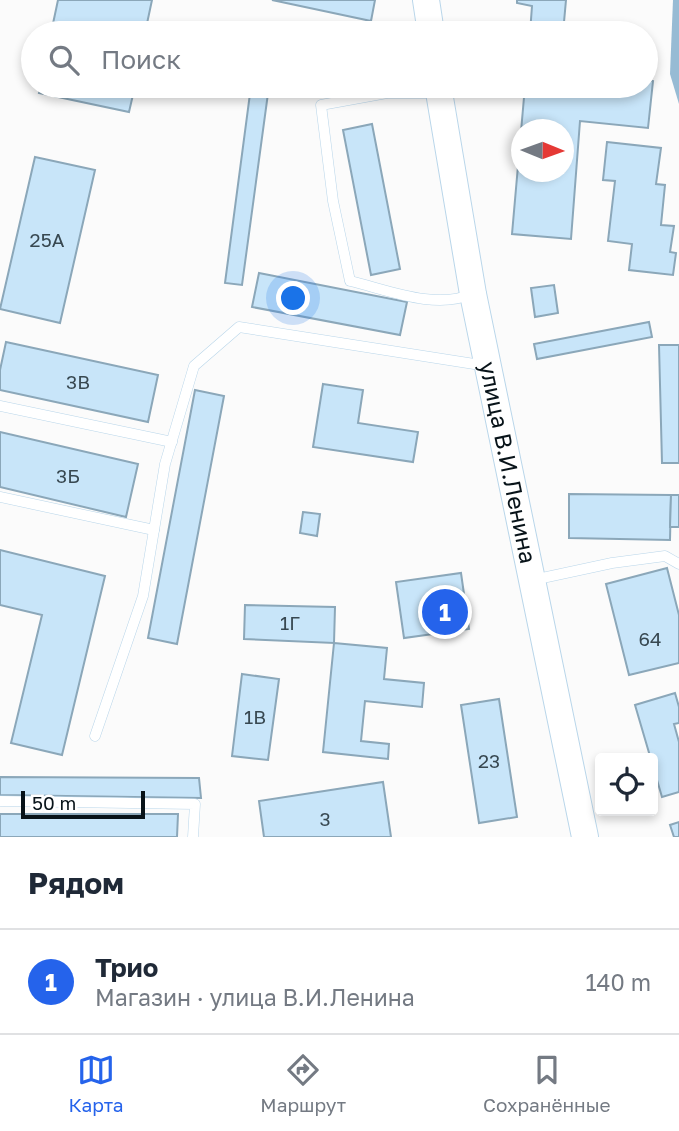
<!DOCTYPE html>
<html lang="ru">
<head>
<meta charset="utf-8">
<style>
	body { margin:0; font-family:"Golos Text",sans-serif; background:#f6f6f7; color:#1f2937 }
	.controls { position:absolute; right:21px; bottom:21px; display:grid; overflow:hidden; border-radius:7px; box-shadow:0 4px 10px #0003 }
	.controls button { width:63px; height:63px; display:grid; place-items:center; padding:0; border:0; border-bottom:2px solid #e0e1e3; background:#fff; color:#1f2937; font:35px sans-serif }
	.compass { position:absolute; left:511px; top:119px; width:63px; height:63px; border-radius:50%; background:#fff; box-shadow:0 4px 10px #0003; rotate:91deg }
	.scale { position:absolute; left:21px; bottom:18px; width:124px; box-sizing:border-box; padding-left:7px; border:4px solid #081319; border-top:0; font-size:19px; line-height:24px; white-space:nowrap; color:#081319; -webkit-text-stroke:5px #fff; paint-order:stroke }
	.you { position:absolute; left:294px; top:299px; width:24px; height:24px; margin:-18px; border:5px solid #fff; border-radius:50%; background:#1a73e8; box-shadow:0 0 0 10px #1a73e833 }
	.badge { display:grid; place-items:center; width:46px; height:46px; border-radius:50%; background:#2563eb; color:#fff; font-size:23px; font-weight:700 }
	.pin { position:absolute; translate:-50% -50%; border:4px solid #fff; box-shadow:0 2px 7px #0006 }
	.list { margin:0; padding:0; list-style:none }
	h2 { display:flex; justify-content:space-between; align-items:center; height:91px; margin:0; padding:0 28px; font-size:30px }
	h2 small { font-size:23px; font-weight:400; color:#747a83 }
	.list li { display:grid; grid-template-columns:46px 1fr auto; gap:21px; align-items:center; box-sizing:border-box; height:105px; padding:0 28px; border-top:2px solid #e0e1e3 }
	.list b { display:block; font-size:26px; white-space:nowrap }
	.list p { margin:0; font-size:23px; white-space:nowrap; color:#747a83 }
	.list em { font-size:23px; font-style:normal; color:#747a83 }
	.icon { flex:none; width:38px; height:38px; fill:none; stroke:currentColor; stroke-width:2; stroke-linecap:round; stroke-linejoin:round }
	.map { position:relative; flex:none; width:679px; height:837px; overflow:hidden }
	.search { position:absolute; background:#fff; box-shadow:0 4px 10px #0003; left:21px; right:21px; top:21px; height:77px; display:flex; align-items:center; gap:18px; box-sizing:border-box; padding:0 24px; border-radius:38px; color:#747a83; font-size:26px }
	.sheet { height:196px; background:#fff }
	nav { display:flex; justify-content:space-around; align-items:center; box-sizing:border-box; height:98px; border-top:2px solid #e0e1e3; background:#fff; font-size:19px; color:#747a83 }
	nav a { display:grid; justify-items:center; gap:4px }
	nav .on { color:#2563eb }
	.map>svg:first-child { display:block }
</style>
</head>
<body>
<div class="map">
<svg width="679" height="837" viewBox="0 0 679 837">
	<rect width="100%" height="100%" fill="#fbfbfb"/>
	<polygon fill="#97bbd4" points="673,0 679,0 679,104 670,74"/>
	<g fill="#c8e5f9" stroke="#8ba7b9" stroke-width="2" fill-rule="evenodd">
		<polygon points="58,0 152,0 145,33 51,33"/>
		<polygon points="272,0 375,0 371,21"/>
		<polygon points="517,0 566,0 563,33 530,33 532,6 517,3"/>
		<path d="M646 80 653 81 648 128 580 121 571 239 512 234 525 86H646ZM522 130H564V172H522Z"/>
		<polygon points="41,86 135,86 129,112 39,93"/>
		<polygon points="251,86 269,86 242,285 225,283"/>
		<polygon points="297,86 335,86 335,91"/>
		<polygon points="372,124 400,269 371,275 343,130"/>
		<polygon points="607,142 661,148 656,184 665,185 661,225 674,226 670,252 676,253 673,275 629,270 632,244 608,241 615,181 603,180"/>
		<polygon points="35,157 95,170 60,323 0,309"/>
		<polygon points="259,273 407,302 400,335 252,307"/>
		<polygon points="554,285 558,313 535,317 531,288"/>
		<polygon points="649,322 652,337 537,359 534,344"/>
		<polygon points="6,342 158,375 148,422 0,390 0,370"/>
		<polygon points="659,345 679,345 679,463 662,463"/>
		<polygon points="323,384 363,390 358,423 418,432 413,462 313,447"/>
		<polygon points="195,390 224,396 177,644 148,638"/>
		<polygon points="0,432 138,464 126,517 0,487"/>
		<polygon points="569,494 671,495 670,540 569,538"/>
		<polygon points="671,495 679,495 679,527 670,527"/>
		<polygon points="303,512 320,514 317,536 300,533"/>
		<polygon points="0,550 105,576 62,755 11,743 42,615 0,605"/>
		<polygon points="667,568 679,615 679,663 629,675 606,584"/>
		<polygon points="461,573 469,629 404,638 396,582"/>
		<polygon points="245,605 335,607 334,643 244,639"/>
		<polygon points="334,643 387,648 384,679 424,683 422,707 365,701 361,741 389,744 388,759 323,752"/>
		<polygon points="242,674 279,679 268,760 232,756"/>
		<polygon points="675,693 679,707 679,723 674,724 679,742 679,792 662,797 635,705"/>
		<polygon points="499,699 517,817 479,823 461,705"/>
		<polygon points="0,777 199,778 201,798 0,795"/>
		<polygon points="383,782 391,837 264,837 259,801"/>
		<polygon points="0,814 178,814 177,837 0,837"/>
		<polygon points="679,822 679,837 674,837 670,825"/>
	</g>
	<g fill="none" stroke-linecap="round" stroke-linejoin="round">
		<defs>
			<g id="service">
				<path d="M439 93H387L321 105 333 201 350 281C388 290 435 310 472 294"/>
				<polyline points="0,406 172,442"/>
				<polyline points="0,497 154,530"/>
				<polyline points="533,580 612,563 665,556 679,564"/>
				<polyline points="95,736 143,596 165,464 194,366 239,327 487,366"/>
				<polyline points="0,801 195,804 193,837"/>
			</g>
			<g id="secondary">
				<polyline points="426,0 431,33"/>
				<path id="s1" d="M438 86 473 294 585 837"/>
			</g>
		</defs>
		<use href="#service" stroke="#b9d6ea" stroke-width="11"/>
		<use href="#secondary" stroke="#b9d6ea" stroke-width="28"/>
		<use href="#service" stroke="#fff" stroke-width="10"/>
		<use href="#secondary" stroke="#fff" stroke-width="26"/>
	</g>
	<g text-anchor="middle" stroke-width="5" stroke-linejoin="round" paint-order="stroke">
		<g font-size="19" fill="#384851">
			<text x="47" y="247">25А</text>
			<text x="78" y="389">3В</text>
			<text x="68" y="483">3Б</text>
			<text x="290" y="630">1Г</text>
			<text x="650" y="646">64</text>
			<text x="255" y="724">1В</text>
			<text x="489" y="768">23</text>
			<text x="325" y="826">3</text>
		</g>
		<g font-size="23" fill="#081319" stroke="#fff">
			<text dy="8" stroke="none"><textPath href="#s1" startOffset="383">улица В.И.Ленина</textPath></text>
		</g>
	</g>
</svg>
<div class="controls">
<button><svg class="icon" aria-label="locate" viewBox="0 0 24 24"><circle cx="12" cy="12" r="6"/><path d="M12 2v4M12 18v4M2 12h4M18 12h4"/></svg></button>
</div>
<svg class="compass" viewBox="-18 -18 36 36"><path d="M0-13l5 13h-10z" fill="#e53935"/><path d="M0 13l5-13h-10z" fill="#747a83"/></svg>
<div class="scale">50 m</div>
<div class="you"></div>
<div class="pin badge" style="left:445px;top:612px">1</div>
<div class="search"><svg class="icon" aria-label="search" viewBox="0 0 24 24"><circle cx="10" cy="10" r="6"/><path d="M15 15l6 6"/></svg>Поиск</div>
</div>
<section class="sheet">
<h2>Рядом<small></small></h2>
<ul class="list">
<li><span class="badge">1</span><div><b>Трио</b><p>Магазин · улица В.И.Ленина</p></div><em>140 m</em></li>
</ul>
</section>
<nav>
<a class="on"><svg class="icon" aria-label="map" viewBox="0 0 24 24"><path d="M3 6l6-2 6 2 6-2v14l-6 2-6-2-6 2zM9 4v14M15 6v14"/></svg>Карта</a>
<a><svg class="icon" aria-label="directions" viewBox="0 0 24 24"><path d="M12 3l9 9-9 9-9-9zM9 14v-3h6M13 9l2 2-2 2"/></svg>Маршрут</a>
<a><svg class="icon" aria-label="saved" viewBox="0 0 24 24"><path d="M7 4h10v16l-5-4-5 4z"/></svg>Сохранённые</a>
</nav>
</body>
</html>
